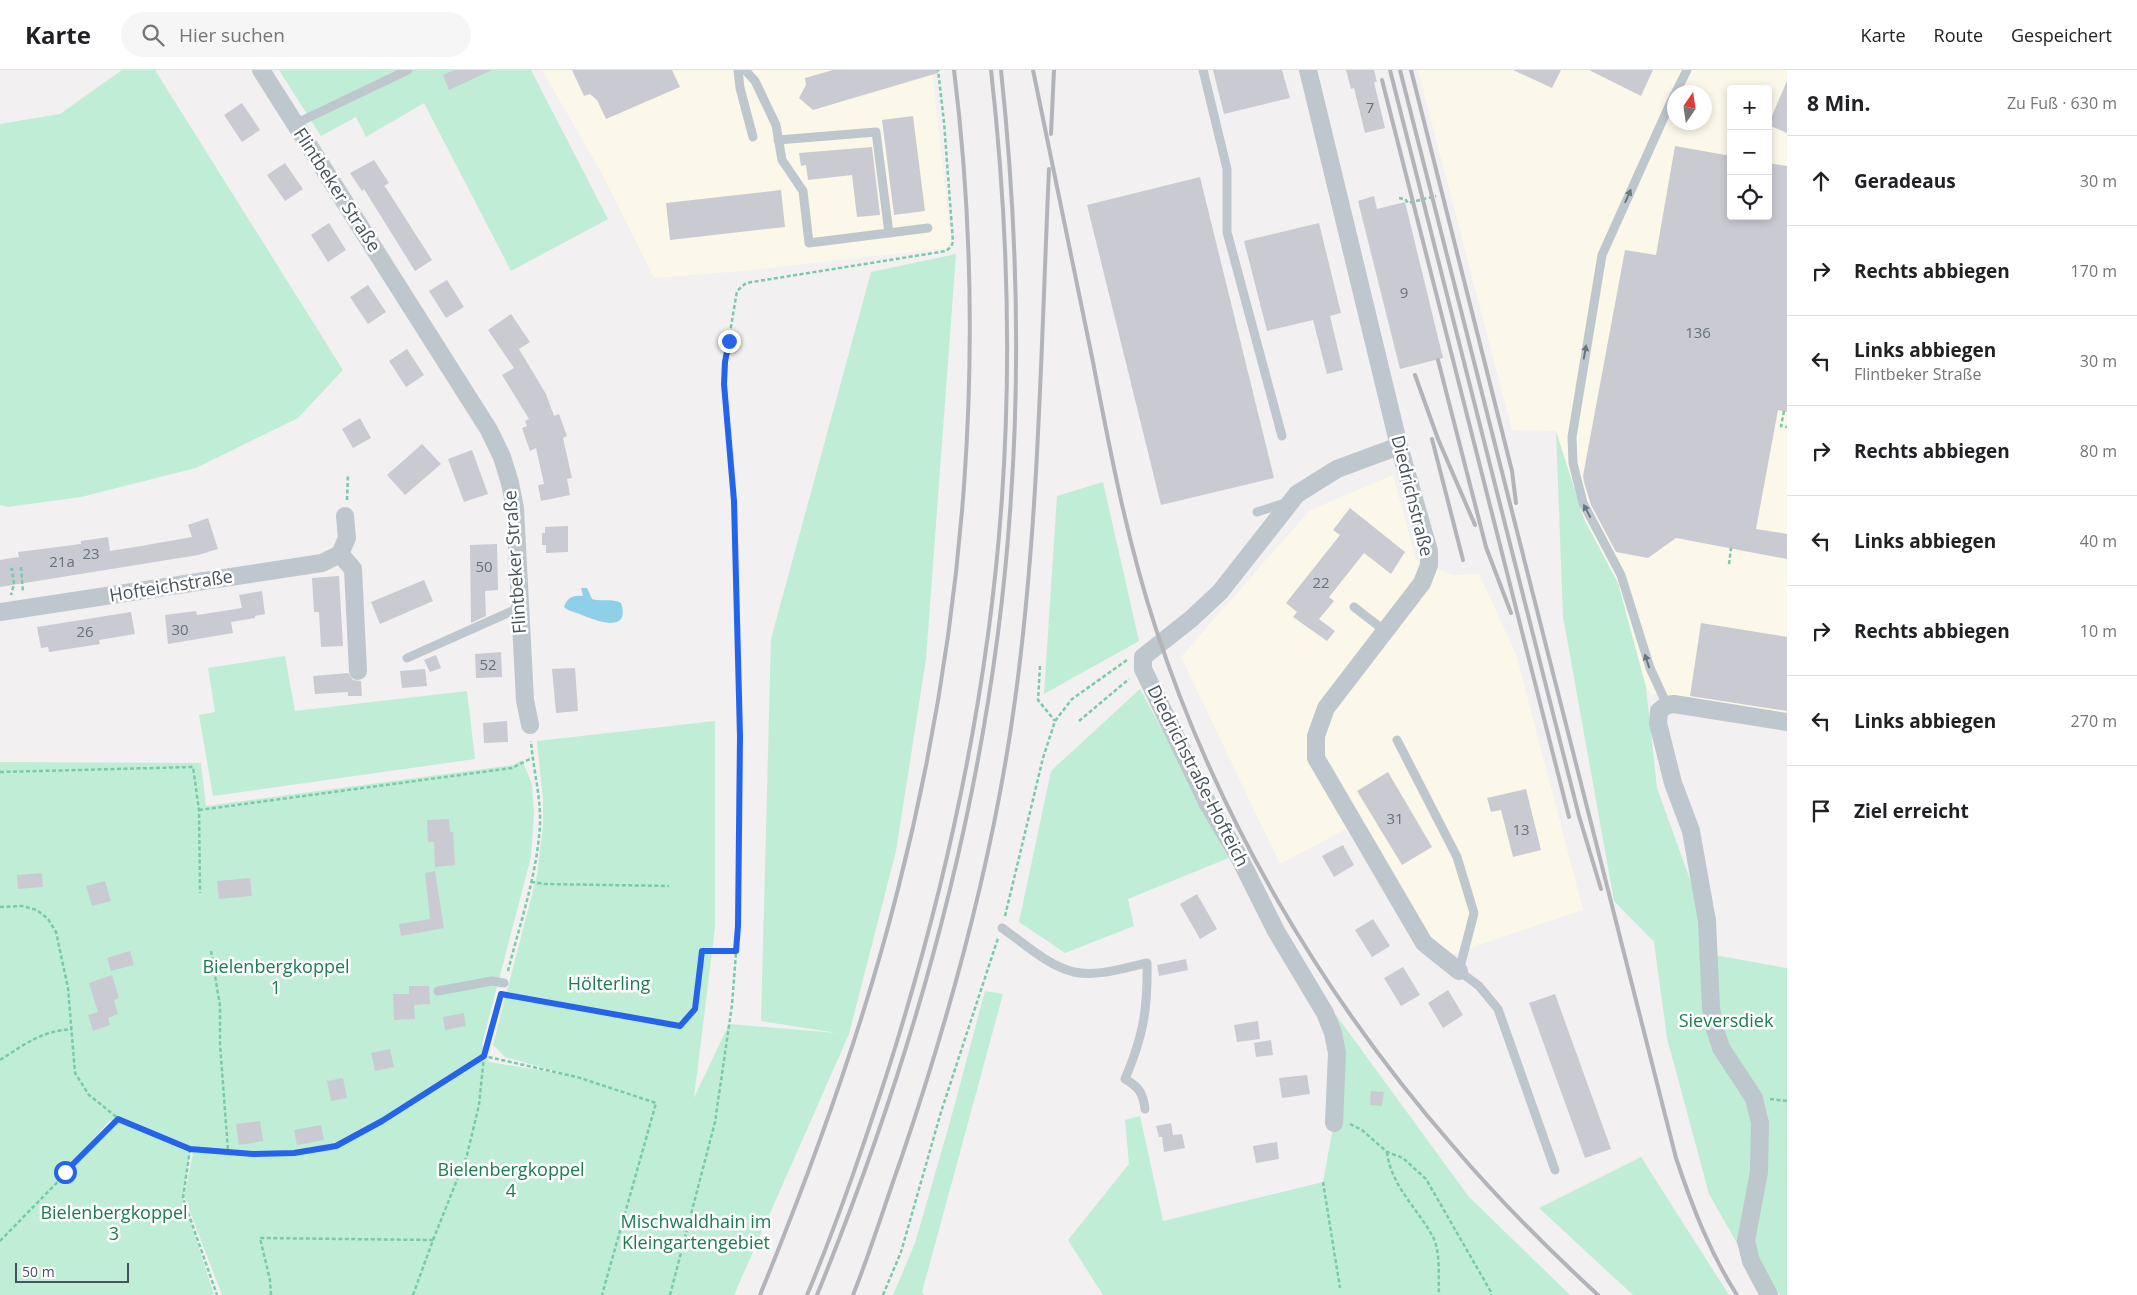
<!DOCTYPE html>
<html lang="de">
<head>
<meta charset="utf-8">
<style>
	body { margin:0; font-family:"Open Sans",sans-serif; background:#f6f6f6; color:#202124 }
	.controls { position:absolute; right:15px; top:15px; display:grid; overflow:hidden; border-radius:5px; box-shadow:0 2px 8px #0003 }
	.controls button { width:45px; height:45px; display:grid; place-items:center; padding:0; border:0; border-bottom:1px solid #e0e0e0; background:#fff; color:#202124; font:25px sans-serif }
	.compass { position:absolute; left:1667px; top:15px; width:45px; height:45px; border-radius:50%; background:#fff; box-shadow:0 2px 8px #0003; rotate:13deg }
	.scale { position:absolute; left:15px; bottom:12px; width:114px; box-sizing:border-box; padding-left:5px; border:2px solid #48525c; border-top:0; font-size:14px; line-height:18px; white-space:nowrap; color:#48525c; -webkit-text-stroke:4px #fff; paint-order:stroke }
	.stop { position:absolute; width:15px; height:15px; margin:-11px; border:4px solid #2563eb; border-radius:50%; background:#fff }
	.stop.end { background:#2563eb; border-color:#fff; box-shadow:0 1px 5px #0008 }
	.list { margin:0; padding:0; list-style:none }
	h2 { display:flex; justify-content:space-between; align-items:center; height:65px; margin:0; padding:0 20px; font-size:21px }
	h2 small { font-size:16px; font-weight:400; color:#757577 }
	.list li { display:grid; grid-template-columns:32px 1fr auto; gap:15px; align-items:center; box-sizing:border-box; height:90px; padding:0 20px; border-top:1px solid #e0e0e0 }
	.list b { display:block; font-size:19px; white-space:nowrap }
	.list p { margin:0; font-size:16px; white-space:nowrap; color:#757577 }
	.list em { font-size:16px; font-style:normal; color:#757577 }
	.icon { flex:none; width:28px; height:28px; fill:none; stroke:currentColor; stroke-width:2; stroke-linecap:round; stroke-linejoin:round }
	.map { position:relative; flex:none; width:1787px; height:1225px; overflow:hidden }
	header { display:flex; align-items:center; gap:30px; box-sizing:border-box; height:70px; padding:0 25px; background:#fff; border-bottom:1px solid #e0e0e0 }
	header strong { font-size:24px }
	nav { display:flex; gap:28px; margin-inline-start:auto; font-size:18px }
	.search { width:350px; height:45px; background:#f6f6f6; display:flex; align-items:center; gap:12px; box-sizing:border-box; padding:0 18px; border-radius:28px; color:#757577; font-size:19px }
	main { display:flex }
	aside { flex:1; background:#fff }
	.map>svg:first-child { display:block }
</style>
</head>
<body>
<header>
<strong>Karte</strong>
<div class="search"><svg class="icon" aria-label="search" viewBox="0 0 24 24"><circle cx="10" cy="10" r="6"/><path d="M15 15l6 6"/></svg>Hier suchen</div>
<nav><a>Karte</a><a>Route</a><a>Gespeichert</a></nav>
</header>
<main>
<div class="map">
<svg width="1787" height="1225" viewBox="0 0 1787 1225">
	<rect width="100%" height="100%" fill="#f2f0f0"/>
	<g fill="#fbf8ea" fill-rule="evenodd">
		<polygon points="542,0 932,0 951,172 946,178 741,201 654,208 601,102"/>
		<path d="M1418 0H1787V645L1651 624 1646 617 1618 513 1584 449 1556 361 1512 360ZM1731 19H1768V146H1731ZM1674 22H1704V52H1674Z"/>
		<polygon points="1393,405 1416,490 1453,505 1479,504 1516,584 1583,840 1431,891 1346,759 1280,794 1181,587 1310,440"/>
	</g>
	<g fill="#c0edd5" fill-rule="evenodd">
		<polygon points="122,0 155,0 343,300 298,348 196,398 81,427 8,437 0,435 0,54 60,44"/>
		<polygon points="279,0 531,0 608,149 511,201 424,33 366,67 356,47 321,66"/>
		<path d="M956 184 926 589 896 781 849 964 734 1225H222L184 1126 193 1084 190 1083 183 1128 214 1225H0V692L201 693 206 736 513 695 522 690 532 714 534 744 531 787 482 974 489 992 569 1005 505 987 493 975 537 805 543 756V730L537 671 715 651V857L694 1028 729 954 837 963 761 951 771 569 871 202ZM110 1050 115 1053 70 1098 69 1097Z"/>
		<polygon points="1556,361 1584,449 1618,513 1646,617 1657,718 1711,868 1714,885 1787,898 1787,1225 1780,1225 1763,1200 1754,1171 1738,1175 1709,1124 1667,968 1654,872 1614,831 1563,546"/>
		<polygon points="1103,412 1139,571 1044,624 1057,426"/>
		<polygon points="285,586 295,641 467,621 475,689 213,726 199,645 215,642 208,598"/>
		<polygon points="1140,619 1231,787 1128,829 1134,856 1065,883 1019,852 1051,701"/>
		<polygon points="985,921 1003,924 922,1222 924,1225 893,1225 915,1173 950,1052"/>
		<polygon points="1336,945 1469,1127 1570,1225 1103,1225 1068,1170 1129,1094 1125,1050 1140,1046 1163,1151 1323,1112 1335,1047"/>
		<polygon points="1641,1087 1729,1225 1633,1225 1539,1138"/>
	</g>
	<path fill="#8fd0e9" d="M581 518H587L592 529C601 532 613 528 621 533 631 564 596 551 582 545 576 542 569 542 564 537 567 527 574 525 583 526Z"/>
	<g fill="#cacbd2">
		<polygon points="454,0 492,0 449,20 443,5"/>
		<polygon points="572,0 672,0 680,17 606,49 597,30 590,24 584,26"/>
		<polygon points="833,0 938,0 938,3 813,40 799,28 806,15 805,8"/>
		<polygon points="1213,0 1282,0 1290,28 1224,44"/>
		<polygon points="1346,0 1374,0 1377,12 1374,12 1385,58 1365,63 1354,18 1351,19"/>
		<polygon points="1513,0 1561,0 1552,18"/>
		<polygon points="1589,0 1653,0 1641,26"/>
		<polygon points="1787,11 1787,63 1768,55"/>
		<polygon points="242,33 260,60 242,72 224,45"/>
		<polygon points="913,46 925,141 894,145 882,50"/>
		<polygon points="1675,76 1731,86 1731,146 1768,146 1768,93 1787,96 1787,342 1778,340 1756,459 1787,464 1787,489 1676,468 1648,488 1616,482 1591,435 1584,412 1583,406 1625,180 1656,185"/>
		<polygon points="872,77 880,145 857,147 852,105 808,110 806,95 801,96 799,83"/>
		<polygon points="374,90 389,113 384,116 386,118 432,190 415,201 364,119 362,121 350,103"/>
		<polygon points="285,93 303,119 285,131 267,105"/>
		<polygon points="1200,107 1274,408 1161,435 1087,135"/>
		<polygon points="781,120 785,157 670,170 666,133"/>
		<polygon points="1374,126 1377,139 1405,132 1443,288 1400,299 1358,131"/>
		<polygon points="329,153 346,180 328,192 311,165"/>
		<polygon points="1319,153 1341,243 1330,246 1343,300 1327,304 1313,250 1267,261 1244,171"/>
		<polygon points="447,210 464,237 446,248 429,221"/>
		<polygon points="368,215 386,242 368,254 350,227"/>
		<polygon points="511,244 530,272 519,279 546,324 554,346 559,344 567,366 563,368 572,408 567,409 570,425 541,431 538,415 544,414 536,378 530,381 522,358 527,356 525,351 529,349 502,305 514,298 488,260"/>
		<polygon points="407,279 424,305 406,317 389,291"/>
		<polygon points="360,348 371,368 353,378 342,359"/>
		<polygon points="422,374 441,394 405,425 387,405"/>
		<polygon points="472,380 488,424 464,432 448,389"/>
		<polygon points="1350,438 1405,482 1391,504 1364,483 1329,527 1334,531 1319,549 1335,561 1327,571 1293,547 1297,542 1286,533 1340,465 1333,460"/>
		<polygon points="208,448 218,479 198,485 0,517 0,490 19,487 18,482 81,474 81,471 108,467 110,481 141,476 192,467 188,455"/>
		<polygon points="568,456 568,482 546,483 546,475 542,475 542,463 545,463 545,457"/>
		<polygon points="497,474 498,520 485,521 486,546 471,553 470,475"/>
		<polygon points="339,506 343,576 321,577 319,542 314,542 312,508"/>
		<polygon points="424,510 433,531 380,554 371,532"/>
		<polygon points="262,521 265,544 255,546 255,548 231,552 233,563 168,574 165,545 196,541 197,545 242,538 239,525"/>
		<polygon points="131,542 135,564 99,570 100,574 49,582 48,577 41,578 37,557"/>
		<polygon points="1701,553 1787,567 1787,641 1690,626"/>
		<polygon points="501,582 502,607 476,608 475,584"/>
		<polygon points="436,585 441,598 430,602 424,590"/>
		<polygon points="575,598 578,641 556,643 552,599"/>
		<polygon points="425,599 427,616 402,618 400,601"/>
		<polygon points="348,603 353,610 361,611 362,626 348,626 348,622 315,624 313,606"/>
		<polygon points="507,651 508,672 484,673 483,653"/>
		<polygon points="1388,702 1432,777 1402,795 1357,721"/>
		<polygon points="1526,719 1541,780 1513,787 1501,740 1491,742 1487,728"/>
		<polygon points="449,749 450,762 453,762 455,795 435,797 434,772 428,772 427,750"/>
		<polygon points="1343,775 1354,795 1334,807 1322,786"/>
		<polygon points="435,801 444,858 401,866 399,854 430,849 425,803"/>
		<polygon points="42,803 43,817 18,819 17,805"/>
		<polygon points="250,808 252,826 219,829 217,811"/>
		<polygon points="105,811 111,831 92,836 86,816"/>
		<polygon points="1197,824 1217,859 1200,869 1180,834"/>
		<polygon points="1373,849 1390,876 1372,887 1355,860"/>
		<polygon points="130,881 134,895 111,901 107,888"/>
		<polygon points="1186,889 1188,900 1159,906 1157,895"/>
		<polygon points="1403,897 1420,925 1401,936 1384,908"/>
		<polygon points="112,905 119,928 114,930 118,944 108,948 110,955 93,961 88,945 98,942 89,913"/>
		<polygon points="409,916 429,916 430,934 414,935 415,949 394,950 393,924 409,924"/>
		<polygon points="1448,920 1463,945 1443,958 1428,933"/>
		<polygon points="1555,924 1611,1079 1585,1088 1529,933"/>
		<polygon points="464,943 466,956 445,960 443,947"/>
		<polygon points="1258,951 1260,969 1237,972 1234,955"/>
		<polygon points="1271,970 1273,985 1256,987 1254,973"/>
		<polygon points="390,979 394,997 375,1001 371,983"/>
		<polygon points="1307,1005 1310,1024 1282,1028 1279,1008"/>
		<polygon points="343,1008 347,1028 331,1031 327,1011"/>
		<polygon points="1371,1021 1384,1022 1382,1036 1370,1035"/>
		<polygon points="260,1051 263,1071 239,1075 236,1054"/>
		<polygon points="1171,1053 1173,1065 1182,1064 1185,1078 1164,1082 1162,1067 1159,1067 1156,1056"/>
		<polygon points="321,1055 324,1070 297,1075 294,1060"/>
		<polygon points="1277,1072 1279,1089 1256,1093 1253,1076"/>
	</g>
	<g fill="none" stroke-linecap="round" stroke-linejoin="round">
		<g stroke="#79caa8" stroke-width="2.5" stroke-dasharray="4 2.5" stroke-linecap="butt">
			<polyline points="1399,128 1405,129 1408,133 1436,126"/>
			<polyline points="1784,341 1781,356 1787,357"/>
			<polyline points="347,430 348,404"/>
			<polyline points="1729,494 1731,478"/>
			<polyline points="21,497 23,522"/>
			<polyline points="10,499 12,499 14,514 11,525"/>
			<polyline points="1040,596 1038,630 1055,651"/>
			<polyline points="1079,651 1129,609"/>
			<polyline points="0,702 193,697 199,740 200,823"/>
			<polyline points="199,740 512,698 532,688"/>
			<polyline points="531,812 544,814 669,816"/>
			<polyline points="0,837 22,836 37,840 48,849 56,862 68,918 75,1003 89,1025 119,1049 190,1079 253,1084 294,1083 336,1076 382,1051 484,986 577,1007 656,1033 602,1225"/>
			<polyline points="1005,846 1043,688 1055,651 1072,629 1127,590"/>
			<polyline points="211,881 220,936 220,974 228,1081"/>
			<path d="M508 901C520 853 537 805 540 755 541 726 533 699 531 671"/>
			<polyline points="505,925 680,956 695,939 702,881 736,881"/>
			<path d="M0 990C27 973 39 962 72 959"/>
			<polyline points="1770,1029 1787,1031"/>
			<polyline points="1350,1054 1362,1060 1387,1082 1403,1088 1426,1109 1491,1222 1491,1225"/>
			<polyline points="190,1079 183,1128 217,1225"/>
			<path d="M1387 1082C1391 1116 1418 1139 1433 1167 1441 1183 1438 1207 1439 1225"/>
			<polyline points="1323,1112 1340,1218"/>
			<polyline points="0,1171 119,1049"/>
			<polyline points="271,1225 270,1210 260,1168 433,1170"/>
			<polyline points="413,1225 433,1170 467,1085 479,1035 484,986 502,923"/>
			<polyline points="670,1225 715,1052 732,935 738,856 740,666 734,431 724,314 725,292 737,221 746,213 946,181 951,177 953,172 944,52 938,0"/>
			<polyline points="883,1225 901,1182 941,1042 998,868"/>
		</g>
		<g stroke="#bec6ce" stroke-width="9">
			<polyline points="738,0 740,18 753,67"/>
			<polyline points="745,0 755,11 776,55 782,90 803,121 809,173 928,158"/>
			<polyline points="1203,0 1227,99 1227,162 1282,366"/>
			<polyline points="1676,22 1687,0"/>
			<polyline points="295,54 408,0"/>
			<polyline points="778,70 876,62 889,163"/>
			<polyline points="1257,442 1288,432"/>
			<polyline points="1354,537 1385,561"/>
			<polyline points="407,588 519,538"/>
			<polyline points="1667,635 1650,598 1621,505 1583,433 1573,393 1572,367 1602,185 1674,25"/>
			<polyline points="1397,670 1457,787 1474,843 1459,901 1479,916 1498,939 1555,1100"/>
			<path d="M1002 858C1024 873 1048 896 1074 902 1097 907 1124 898 1147 893 1148 939 1143 967 1125 1009 1139 1017 1143 1023 1145 1039"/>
			<polyline points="438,921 492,911 504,913"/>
		</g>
		<g stroke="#bec6ce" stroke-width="18">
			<polyline points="261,0 489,360 502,387 510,413 515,438 525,630 530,655"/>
			<polyline points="1308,0 1399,376 1429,481 1429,495 1422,513 1326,638 1316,666 1316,688 1424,873 1459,901"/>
			<polyline points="340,484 353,499 358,601"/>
			<polyline points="0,542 322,493 340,484 347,468 345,446"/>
			<polyline points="1334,1053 1337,983 1333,963 1325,943 1276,861 1238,785 1208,734 1143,599 1143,587 1191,549 1220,522 1297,424 1337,399 1399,376"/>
			<polyline points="1769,1225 1751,1191 1746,1171 1759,1102 1760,1053 1754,1028 1721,978 1715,959 1711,938 1707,851 1691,761 1673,713 1658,653 1659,641 1667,635 1674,634 1787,652"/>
		</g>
		<g stroke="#b2b4ba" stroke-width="4">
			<path d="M1033 0C1053 97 1073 195 1093 292 1110 381 1127 470 1155 556 1216 745 1322 926 1453 1076 1498 1129 1547 1178 1598 1225"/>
			<polyline points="1390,0 1579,746 1601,819"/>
			<path d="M1400 0 1676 1088C1692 1136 1710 1183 1737 1225"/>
			<polyline points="1411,0 1512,401 1516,433"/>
			<polyline points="1382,10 1569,747"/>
			<polyline points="1051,64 1054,0"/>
			<polyline points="1438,290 1486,477 1511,543"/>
			<polyline points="1415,305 1438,369 1475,455"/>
			<polyline points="1432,369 1463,490"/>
			<path d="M760 1225C814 1093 863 958 898 819 966 553 988 273 954 0"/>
			<path d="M807 1225C839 1149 865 1072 890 994 948 810 989 620 1002 427 1012 284 1007 142 991 0"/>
			<path d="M817 1225C920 972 994 701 1011 427 1021 284 1016 142 1001 0"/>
			<path d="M853 1225C871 1180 885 1134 901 1089 952 939 994 786 1015 630 1039 454 1041 276 1049 99"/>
		</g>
	</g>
	<defs><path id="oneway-solid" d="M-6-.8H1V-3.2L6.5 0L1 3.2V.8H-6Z" transform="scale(1.25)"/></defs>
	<g fill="#6b757e">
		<use href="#oneway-solid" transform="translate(1628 126) rotate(-66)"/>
		<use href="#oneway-solid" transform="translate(1585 282) rotate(-80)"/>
		<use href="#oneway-solid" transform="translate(1587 441) rotate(-118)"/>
		<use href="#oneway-solid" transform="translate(1647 591) rotate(-108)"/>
	</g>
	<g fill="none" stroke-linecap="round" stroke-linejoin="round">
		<polyline stroke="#2563eb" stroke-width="6" points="65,1102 118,1049 190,1079 253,1084 294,1083 336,1076 382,1051 484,986 501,924 680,956 695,939 702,881 736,881 738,856 740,666 734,431 724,314 725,292 729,271"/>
	</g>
	<g text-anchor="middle" stroke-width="5" stroke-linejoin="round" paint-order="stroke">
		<g font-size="15" fill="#68707a">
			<text x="1370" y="43">7</text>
			<text x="1404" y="228">9</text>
			<text x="1698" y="268">136</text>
			<text x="91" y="489">23</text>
			<text x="62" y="497">21a</text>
			<text x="484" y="502">50</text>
			<text x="1321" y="518">22</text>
			<text x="180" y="565">30</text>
			<text x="85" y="567">26</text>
			<text x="488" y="600">52</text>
			<text x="1395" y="754">31</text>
			<text x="1521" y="765">13</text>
		</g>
		<g font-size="18" fill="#48525c" stroke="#fff">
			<text transform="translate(337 120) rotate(57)" y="6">Flintbeker Straße</text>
			<text transform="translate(1412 426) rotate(76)" y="6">Diedrichstraße</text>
			<text transform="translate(515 492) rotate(-94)" y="6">Flintbeker Straße</text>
			<text transform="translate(171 516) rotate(-9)" y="6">Hofteichstraße</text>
			<text transform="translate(1198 706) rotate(63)" y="6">Diedrichstraße-Hofteich</text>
		</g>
		<g font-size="18" fill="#1b7c52" stroke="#fff">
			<text x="276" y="903">Bielenbergkoppel<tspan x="276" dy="21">1</tspan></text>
			<text x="609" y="920">Hölterling</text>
			<text x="1726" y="957">Sieversdiek</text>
			<text x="511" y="1106">Bielenbergkoppel<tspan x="511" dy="21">4</tspan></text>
			<text x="114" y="1149">Bielenbergkoppel<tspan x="114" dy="21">3</tspan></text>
			<text x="696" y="1158">Mischwaldhain im<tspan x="696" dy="21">Kleingartengebiet</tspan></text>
		</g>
	</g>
</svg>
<div class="controls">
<button>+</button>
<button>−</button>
<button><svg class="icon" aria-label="locate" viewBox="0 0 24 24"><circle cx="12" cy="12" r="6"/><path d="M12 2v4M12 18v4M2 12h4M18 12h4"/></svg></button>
</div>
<svg class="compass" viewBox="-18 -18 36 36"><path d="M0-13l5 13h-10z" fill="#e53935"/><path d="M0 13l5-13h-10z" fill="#757577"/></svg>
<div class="scale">50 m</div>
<div class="stop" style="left:65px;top:1102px"></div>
<div class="stop end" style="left:729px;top:271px"></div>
</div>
<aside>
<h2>8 Min.<small>Zu Fuß · 630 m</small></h2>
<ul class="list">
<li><svg class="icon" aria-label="ahead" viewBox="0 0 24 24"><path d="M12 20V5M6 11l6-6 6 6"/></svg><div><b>Geradeaus</b></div><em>30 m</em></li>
<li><svg class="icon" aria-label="right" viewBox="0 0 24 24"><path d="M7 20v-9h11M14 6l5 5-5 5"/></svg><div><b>Rechts abbiegen</b></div><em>170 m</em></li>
<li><svg class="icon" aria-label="left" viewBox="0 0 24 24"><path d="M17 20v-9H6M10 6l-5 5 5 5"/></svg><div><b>Links abbiegen</b><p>Flintbeker Straße</p></div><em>30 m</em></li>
<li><svg class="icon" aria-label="right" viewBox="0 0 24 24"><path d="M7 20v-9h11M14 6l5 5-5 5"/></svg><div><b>Rechts abbiegen</b></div><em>80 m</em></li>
<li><svg class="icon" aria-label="left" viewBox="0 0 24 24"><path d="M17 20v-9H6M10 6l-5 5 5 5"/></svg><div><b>Links abbiegen</b></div><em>40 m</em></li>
<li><svg class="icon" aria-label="right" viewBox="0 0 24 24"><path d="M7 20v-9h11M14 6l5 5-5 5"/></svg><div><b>Rechts abbiegen</b></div><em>10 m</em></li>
<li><svg class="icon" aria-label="left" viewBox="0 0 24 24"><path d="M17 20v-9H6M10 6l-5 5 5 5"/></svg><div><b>Links abbiegen</b></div><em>270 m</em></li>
<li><svg class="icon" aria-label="arrive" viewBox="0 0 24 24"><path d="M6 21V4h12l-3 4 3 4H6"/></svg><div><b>Ziel erreicht</b></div></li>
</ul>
</aside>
</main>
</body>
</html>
